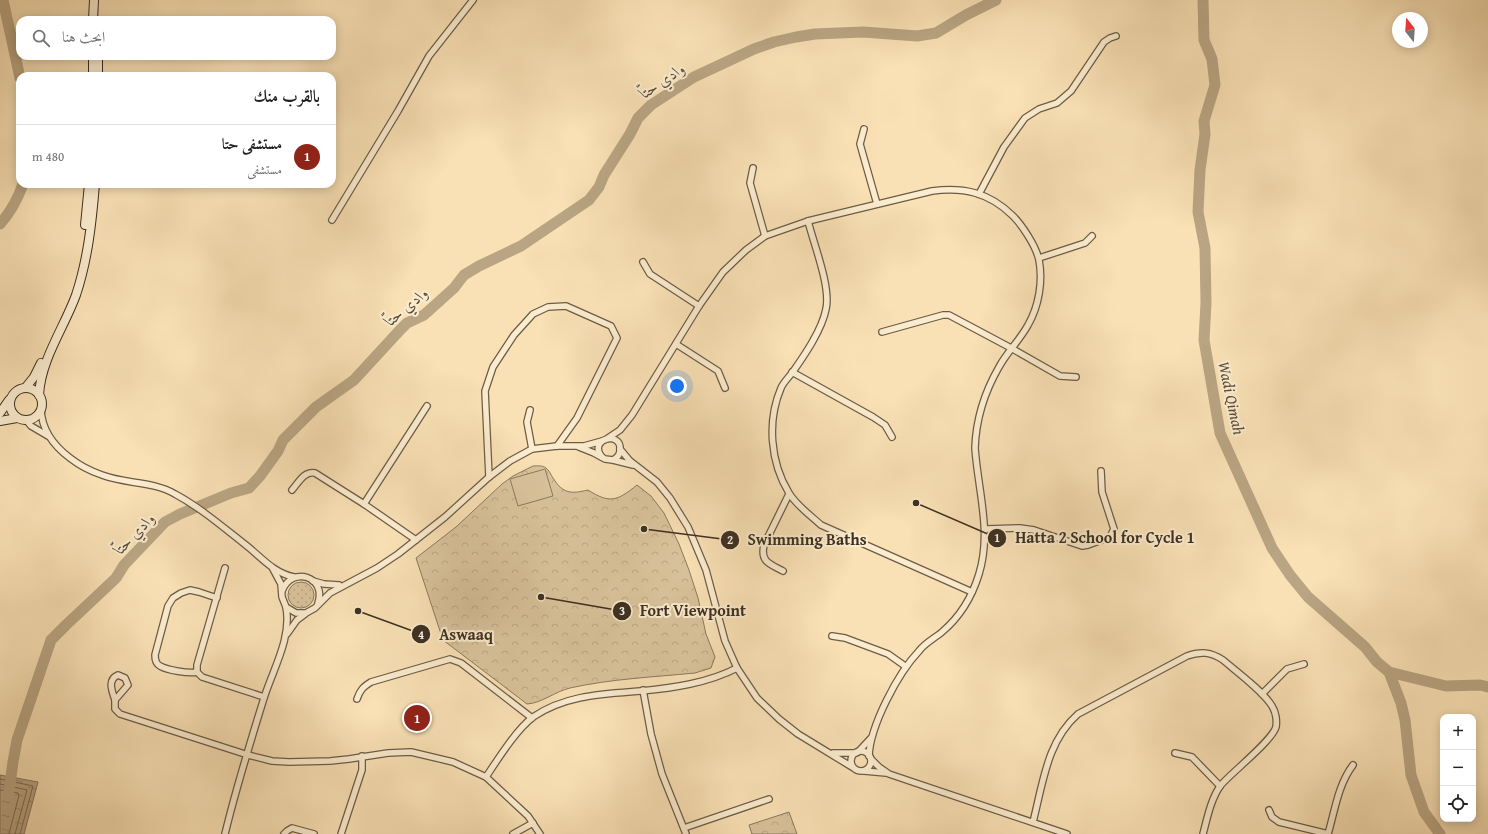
<!DOCTYPE html>
<html lang="ar">
<head>
<meta charset="utf-8">
<style>
	body { margin:0; font-family:"Gentium Book Plus",Amiri,serif; background:#f2f2f2; color:#202124; direction:rtl }
	.controls { position:absolute; right:12px; bottom:12px; display:grid; overflow:hidden; border-radius:8px; box-shadow:0 2px 10px #0003 }
	.controls button { width:36px; height:36px; display:grid; place-items:center; padding:0; border:0; border-bottom:1px solid #e0e0e0; background:#fff; color:#202124; font:20px sans-serif }
	.compass { position:absolute; left:1392px; top:12px; width:36px; height:36px; border-radius:50%; background:#fff; box-shadow:0 2px 10px #0003; rotate:343deg }
	.you { position:absolute; left:677px; top:386px; width:14px; height:14px; margin:-10px; border:3px solid #fff; border-radius:50%; background:#1a73e8; box-shadow:0 0 0 6px #1a73e833 }
	.badge { display:grid; place-items:center; width:26px; height:26px; border-radius:50%; background:#8f2418; color:#fff; font-size:13px; font-weight:700 }
	.pin { position:absolute; translate:-50% -50%; border:2px solid #fff; box-shadow:0 1px 4px #0006 }
	.list { margin:0; padding:0; list-style:none }
	h2 { display:flex; justify-content:space-between; align-items:center; height:52px; margin:0; padding:0 16px; font-size:17px }
	h2 small { font-size:13px; font-weight:400; color:#757577 }
	.list li { display:grid; grid-template-columns:26px 1fr auto; gap:12px; align-items:center; box-sizing:border-box; height:64px; padding:0 16px; border-top:1px solid #e0e0e0 }
	.list b { display:block; font-size:15px; white-space:nowrap }
	.list p { margin:0; font-size:13px; white-space:nowrap; color:#757577 }
	.list em { font-size:13px; font-style:normal; color:#757577 }
	.icon { flex:none; width:22px; height:22px; fill:none; stroke:currentColor; stroke-width:2; stroke-linecap:round; stroke-linejoin:round }
	.map { position:relative; flex:none; width:1488px; height:834px; overflow:hidden; direction:ltr }
	.search { position:absolute; background:#fff; box-shadow:0 2px 10px #0003; left:16px; top:16px; width:320px; height:44px; display:flex; align-items:center; gap:10px; box-sizing:border-box; padding:0 14px; border-radius:12px; color:#757577; font-size:15px }
	.panel { position:absolute; background:#fff; box-shadow:0 2px 10px #0003; left:16px; top:72px; width:320px; height:116px; border-radius:12px; direction:rtl }
	.map>svg:first-child { display:block }
</style>
</head>
<body>
<div class="map">
<svg width="1488" height="834" viewBox="0 0 1488 834">
	<defs>
		<pattern id="grass-dots" width="8" height="8" patternUnits="userSpaceOnUse"><rect width="8" height="8" fill="#d9c39c"/><path d="M2 2h.1M6 6h.1" fill="none" stroke="#bba886" stroke-width="1.8" stroke-linecap="round"/></pattern>
		<pattern id="park-crowns" width="20" height="18" patternUnits="userSpaceOnUse"><rect width="20" height="18" fill="#d9c39c"/><path d="M2 6a3 3 0 1 1 6 0M12 15a3 3 0 1 1 6 0" fill="none" stroke="#bba886"/></pattern>
		<pattern id="water-ripples" width="26" height="14" patternUnits="userSpaceOnUse"><rect width="26" height="14" fill="#b9a583"/><path d="M2 4q2-2 4 0t4 0M15 11q2-2 4 0t4 0" fill="none" stroke="#98876b"/></pattern>
	</defs>
	<rect width="100%" height="100%" fill="#f9e1b5"/>
	<filter id="stains"><feTurbulence type="fractalNoise" baseFrequency=".005" numOctaves="4"/><feColorMatrix values="0 0 0 0 .2 0 0 0 0 .09 0 0 0 0 .02 0 0 0 .5 -.17"/></filter>
	<radialGradient id="worn" r=".72"><stop offset=".6" stop-color="#630" stop-opacity="0"/><stop offset="1" stop-color="#630" stop-opacity=".3"/></radialGradient>
	<circle fill="url(#grass-dots)" stroke="#8b7a5e" cx="301" cy="595" r="13"/>
	<g fill="url(#park-crowns)" stroke="#8b7a5e">
		<path d="M533 466C537 466 542 465 546 468 549 470 551 475 553 478 563 494 571 494 588 490 610 504 617 501 637 485L651 496 664 513 679 544 689 570 698 598 706 634 715 657 711 668 695 673C654 677 610 679 570 688 554 692 542 703 527 704L443 640 416 558 456 527 502 484 513 476Z"/>
		<polygon points="789,812 797,834 752,834 749,825"/>
	</g>
	<polygon fill="#d9c39c" stroke="#8b7a5e" points="545,469 553,496 518,506 510,479"/>
	<polygon fill="url(#water-ripples)" stroke="#87765c" points="0,775 38,782 24,834 0,834"/>
	<g fill="none" stroke-linecap="round" stroke-linejoin="round">
		<g stroke="#7b6a52" stroke-width="1">
			<polyline points="0,779 33,786 20,834"/>
			<polyline points="0,784 27,790 15,834"/>
			<polyline points="0,790 18,793 19,795 9,834"/>
		</g>
		<g stroke="#b9a583" stroke-width="11">
			<polyline points="3,0 20,78"/>
			<polyline points="1203,0 1204,40 1212,59 1215,85 1204,121 1205,134 1200,170 1198,212 1205,248 1206,303 1204,340 1220,433 1272,548 1290,575 1308,597 1365,647 1377,662 1389,672 1446,686 1480,685 1488,687"/>
			<path d="M0 224C10 213 18 198 23 184"/>
			<polyline points="1389,672 1401,703 1405,720 1411,775 1424,812 1440,834"/>
			<polyline points="9,791 13,762 17,740 51,640 66,625 116,578 124,565 165,522 180,514 231,493 249,488 260,476 278,451 283,440 316,407 354,380 400,330 407,323 424,315 454,288 464,275 479,266 521,246 589,200 599,187 604,175 630,134 638,118 651,105 694,77 754,49 774,42 796,37 815,34 863,32 917,36 936,33 966,15 996,0"/>
		</g>
		<defs>
			<g id="minor">
				<polyline points="864,129 860,144 877,204"/>
				<polyline points="753,168 750,183 765,236"/>
				<polyline points="979,194 1004,147 1025,118 1039,109 1057,103 1071,91 1104,42 1110,38 1116,36"/>
				<polyline points="332,220 398,111 429,56 473,0"/>
				<path d="M808 221C814 245 831 287 826 309 822 330 804 356 792 373 788 378 783 383 781 388 767 421 770 462 789 493 796 505 810 515 821 525L972 592"/>
				<polyline points="1039,258 1085,243 1092,236"/>
				<polyline points="643,262 650,274 699,306"/>
				<polyline points="882,332 943,315 949,315 1011,348 1060,376 1076,377"/>
				<polyline points="676,344 718,371 725,388"/>
				<polyline points="792,372 873,417 885,425 892,437"/>
				<path d="M41 410C42 430 54 446 70 458 79 465 90 471 102 475 125 484 153 481 175 494 201 508 224 528 247 546 262 558 274 573 294 577"/>
				<polyline points="530,410 527,422 532,449"/>
				<polyline points="26,420 31,426 48,436"/>
				<path d="M608 438 620 430 632 415 699 306 723 272 746 250 765 236 808 221 932 191C963 187 989 192 1013 216 1022 225 1036 246 1039 260 1043 281 1039 306 1028 325 1020 340 1007 352 999 367 984 393 976 419 975 448 978 491 992 532 979 574 972 597 961 616 942 632 935 638 925 643 919 651 898 673 870 726 869 756"/>
				<polyline points="579,447 594,453 605,459 613,460 633,465"/>
				<polyline points="620,449 630,461 657,482 670,498 688,527 706,570 725,641 737,668 757,698 779,719 798,734 852,767"/>
				<path d="M602 457C587 439 622 430 620 450 620 455 617 458 613 460"/>
				<polyline points="489,477 485,391 493,367 514,335 533,314 548,307 566,306 611,326 617,338 577,418 557,446"/>
				<path d="M292 490C299 482 304 471 315 473L364 504 416 540"/>
				<polyline points="364,504 427,406"/>
				<polyline points="986,529 1020,528 1034,530 1082,546 1088,545 1110,537 1114,529 1102,492 1101,471"/>
				<polyline points="225,568 197,665 197,672 202,677 264,697"/>
				<polyline points="273,569 281,584 282,597 286,607 296,613 306,613 315,608 330,593 377,568 398,554 445,517 489,477 510,461 532,449 557,446 584,446 602,441"/>
				<path d="M783 571C770 564 760 562 764 545L789 494"/>
				<polyline points="313,581 324,584 339,585"/>
				<path d="M282 591C292 565 327 577 318 603"/>
				<polyline points="287,634 297,620 305,614"/>
				<polyline points="832,636 845,638 888,654 905,666"/>
				<path d="M197 672C189 674 167 670 160 666 156 664 155 659 155 655L168 606 173 598 181 593 190 590 199 592 217 598"/>
				<path d="M118 675 125 678 128 685 115 700C112 691 107 680 118 675Z"/>
				<polyline points="643,690 651,734 662,774 686,834"/>
				<polyline points="1262,694 1287,669 1304,664"/>
				<path d="M357 699C360 690 363 687 371 682L450 659 461 663 532 718"/>
				<polyline points="115,700 115,709 120,714 248,755 272,761 289,762 330,761 349,759 388,753 411,752 453,762 486,777 528,816 540,834"/>
				<circle cx="861" cy="761" r="10"/>
				<polyline points="858,752 871,738"/>
				<polyline points="833,753 856,753"/>
				<polyline points="1175,753 1192,757 1220,786"/>
				<polyline points="871,759 879,767 889,774 1067,834"/>
				<polyline points="864,771 886,773"/>
				<path d="M486 777C498 759 516 730 533 717 565 695 603 694 641 691 673 688 708 683 737 668"/>
				<polyline points="1269,810 1272,817 1279,822 1328,834"/>
				<path d="M1033 822C1043 783 1047 741 1078 714L1187 656C1201 651 1211 652 1223 660 1237 672 1263 691 1272 706 1276 712 1277 721 1276 727 1272 741 1232 772 1221 785 1211 798 1207 819 1203 834"/>
				<polyline points="684,828 769,799"/>
				<path d="M225 834C236 788 250 743 264 698 273 669 292 638 286 607"/>
				<polyline points="284,834 287,831 292,828 314,834"/>
				<polyline points="341,834 362,770 362,756"/>
				<polyline points="513,834 533,823"/>
				<path d="M1328 834C1335 810 1338 785 1353 765"/>
			</g>
			<g id="secondary">
				<polyline points="93,20 94,0"/>
				<polyline points="93,76 93,56"/>
				<polyline points="98,76 98,56"/>
				<polyline points="85,225 89,184"/>
				<polyline points="26,387 34,377 41,363"/>
				<circle cx="26" cy="404" r="16"/>
				<path d="M39 395C41 359 64 328 76 295 88 259 92 221 95 184"/>
				<polyline points="0,413 9,400"/>
				<polyline points="0,421 17,418"/>
			</g>
		</defs>
		<use href="#minor" stroke="#6c5c46" stroke-width="8"/>
		<use href="#secondary" stroke="#3d3021" stroke-width="10"/>
		<use href="#minor" stroke="#fbeccf" stroke-width="5.5"/>
		<use href="#secondary" stroke="#fbeccf" stroke-width="8"/>
	</g>
	<g text-anchor="middle" stroke-width="4" stroke-linejoin="round" paint-order="stroke">
		<g font-size="16" font-style="italic" fill="#5c4d3a" stroke="#fbeccf">
			<text transform="translate(662 80) rotate(-34)" y="6">وادي حتّا</text>
			<text transform="translate(406 306) rotate(-40)" y="6">وادي حتّا</text>
			<text transform="translate(1232 398) rotate(78)" y="6">Wadi Qimah</text>
			<text transform="translate(134 533) rotate(-46)" y="6">وادي حتّا</text>
		</g>
	</g>
	<path fill="none" stroke="#3d3021" stroke-width="1.5" d="M916 503L997 538M644 529L730 540M541 597L622 611M358 611L421 634"/>
	<g fill="#3d3021" stroke="#fbeccf" stroke-width="1.5">
		<circle cx="916" cy="503" r="4"/>
		<circle cx="644" cy="529" r="4"/>
		<circle cx="541" cy="597" r="4"/>
		<circle cx="358" cy="611" r="4"/>
		<circle cx="997" cy="538" r="10"/>
		<circle cx="730" cy="540" r="10"/>
		<circle cx="622" cy="611" r="10"/>
		<circle cx="421" cy="634" r="10"/>
	</g>
	<g font-size="12" text-anchor="middle" font-weight="bold" fill="#fff">
		<text x="997" y="542">1</text>
		<text x="730" y="544">2</text>
		<text x="622" y="615">3</text>
		<text x="421" y="639">4</text>
	</g>
	<g font-size="16" text-anchor="middle" font-weight="bold" fill="#3d3021" stroke="#fbeccf" stroke-width="4" stroke-linejoin="round" paint-order="stroke">
		<text x="1105" y="543">Hatta 2 School for Cycle 1</text>
		<text x="807" y="545">Swimming Baths</text>
		<text x="693" y="616">Fort Viewpoint</text>
		<text x="466" y="640">Aswaaq</text>
	</g>
	<rect width="100%" height="100%" filter="url(#stains)"/>
	<rect width="100%" height="100%" fill="url(#worn)"/>
</svg>
<div class="controls">
<button>+</button>
<button>−</button>
<button><svg class="icon" aria-label="locate" viewBox="0 0 24 24"><circle cx="12" cy="12" r="6"/><path d="M12 2v4M12 18v4M2 12h4M18 12h4"/></svg></button>
</div>
<svg class="compass" viewBox="-18 -18 36 36"><path d="M0-13l5 13h-10z" fill="#e53935"/><path d="M0 13l5-13h-10z" fill="#757577"/></svg>
<div class="you"></div>
<div class="pin badge" style="left:417px;top:718px">1</div>
<div class="search"><svg class="icon" aria-label="search" viewBox="0 0 24 24"><circle cx="10" cy="10" r="6"/><path d="M15 15l6 6"/></svg>ابحث هنا</div>
<section class="panel">
<h2>بالقرب منك<small></small></h2>
<ul class="list">
<li><span class="badge">1</span><div><b>مستشفى حتا</b><p>مستشفى</p></div><em>480 m</em></li>
</ul>
</section>
</div>
</body>
</html>
